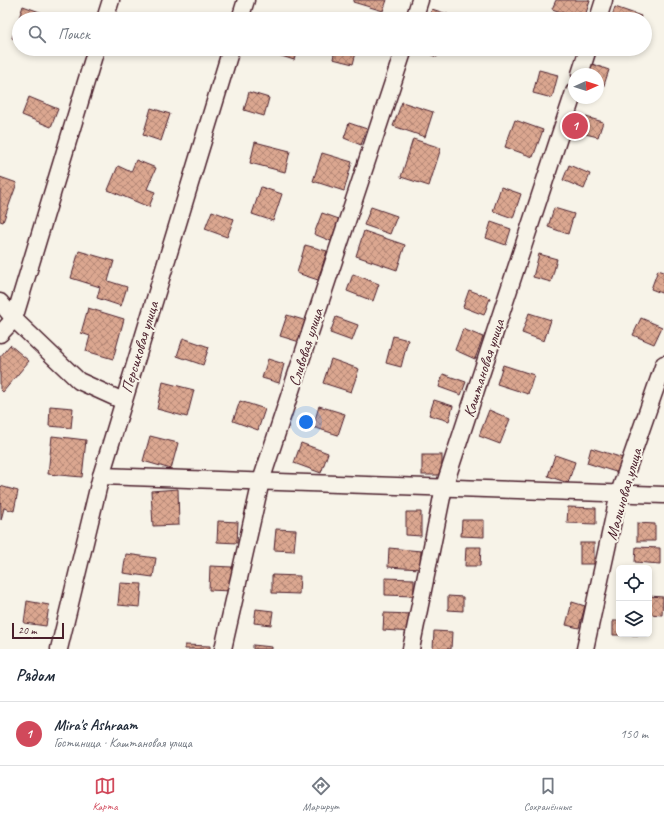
<!DOCTYPE html>
<html lang="ru">
<head>
<meta charset="utf-8">
<style>
	body { margin:0; font-family:Caveat,sans-serif; background:#f6f6f7; color:#1f2937 }
	.controls { position:absolute; right:12px; bottom:12px; display:grid; overflow:hidden; border-radius:6px; box-shadow:0 2px 6px #0003 }
	.controls button { width:36px; height:36px; display:grid; place-items:center; padding:0; border:0; border-bottom:1px solid #e0e1e3; background:#fff; color:#1f2937; font:20px sans-serif }
	.compass { position:absolute; left:568px; top:68px; width:36px; height:36px; border-radius:50%; background:#fff; box-shadow:0 2px 6px #0003; rotate:87deg }
	.scale { position:absolute; left:12px; bottom:10px; width:52px; box-sizing:border-box; padding-left:4px; border:2px solid #4a1f2b; border-top:0; font-size:11px; line-height:14px; white-space:nowrap; color:#4a1f2b; -webkit-text-stroke:3px #f7f3e8; paint-order:stroke }
	.you { position:absolute; left:306px; top:422px; width:14px; height:14px; margin:-10px; border:3px solid #fff; border-radius:50%; background:#1a73e8; box-shadow:0 0 0 6px #1a73e833 }
	.badge { display:grid; place-items:center; width:26px; height:26px; border-radius:50%; background:#d1495b; color:#fff; font-size:13px; font-weight:700 }
	.pin { position:absolute; translate:-50% -50%; border:2px solid #fff; box-shadow:0 1px 4px #0006 }
	.list { margin:0; padding:0; list-style:none }
	h2 { display:flex; justify-content:space-between; align-items:center; height:52px; margin:0; padding:0 16px; font-size:17px }
	h2 small { font-size:13px; font-weight:400; color:#747a83 }
	.list li { display:grid; grid-template-columns:26px 1fr auto; gap:12px; align-items:center; box-sizing:border-box; height:64px; padding:0 16px; border-top:1px solid #e0e1e3 }
	.list b { display:block; font-size:15px; white-space:nowrap }
	.list p { margin:0; font-size:13px; white-space:nowrap; color:#747a83 }
	.list em { font-size:13px; font-style:normal; color:#747a83 }
	.icon { flex:none; width:22px; height:22px; fill:none; stroke:currentColor; stroke-width:2; stroke-linecap:round; stroke-linejoin:round }
	.map { position:relative; flex:none; width:664px; height:649px; overflow:hidden }
	.search { position:absolute; background:#fff; box-shadow:0 2px 6px #0003; left:12px; right:12px; top:12px; height:44px; display:flex; align-items:center; gap:10px; box-sizing:border-box; padding:0 14px; border-radius:22px; color:#747a83; font-size:15px }
	.sheet { height:116px; background:#fff }
	nav { display:flex; justify-content:space-around; align-items:center; box-sizing:border-box; height:56px; border-top:1px solid #e0e1e3; background:#fff; font-size:11px; color:#747a83 }
	nav a { display:grid; justify-items:center; gap:2px }
	nav .on { color:#d1495b }
	.map>svg:first-child { display:block }
</style>
</head>
<body>
<div class="map">
<svg width="664" height="649" viewBox="0 0 664 649">
	<defs>
		<pattern id="building-cross-hatch" width="8" height="8" patternUnits="userSpaceOnUse"><rect width="8" height="8" fill="#dba790"/><path d="M0 0l8 8M0 8l8-8" fill="none" stroke="#b48776"/></pattern>
	</defs>
	<rect width="100%" height="100%" fill="#f7f3e8"/>
	<filter id="ink" filterUnits="userSpaceOnUse"><feTurbulence type="fractalNoise" baseFrequency=".025" numOctaves="2"/><feDisplacementMap in="SourceGraphic" scale="8" xChannelSelector="R" yChannelSelector="G"/><feConvolveMatrix kernelMatrix="1 2 1 2 8 2 1 2 1" color-interpolation-filters="sRGB"/></filter>
	<g filter="url(#ink)">
		<g fill="url(#building-cross-hatch)" stroke="#4a1f2b">
			<polygon points="354,0 387,0 383,11 353,2"/>
			<polygon points="556,0 588,0 590,1 584,19 581,19 552,9"/>
			<polygon points="23,6 48,15 47,19 19,19 19,40 12,38"/>
			<polygon points="615,7 641,16 640,19 611,19"/>
			<polygon points="432,9 453,16 452,19 429,19"/>
			<polygon points="175,13 198,19 173,19"/>
			<polygon points="273,49 298,49 294,60 272,53"/>
			<polygon points="335,49 357,49 353,64 333,59"/>
			<polygon points="416,49 440,49 437,57"/>
			<polygon points="592,64 609,70 603,88 598,87 598,74 589,74"/>
			<polygon points="539,70 558,75 552,98 533,93"/>
			<polygon points="249,92 269,98 264,116 244,110"/>
			<polygon points="29,97 58,109 51,127 22,115"/>
			<polygon points="402,102 433,112 425,137 393,126"/>
			<polygon points="151,108 170,114 161,141 143,135"/>
			<polygon points="586,117 603,122 598,137 581,133"/>
			<polygon points="515,120 543,130 533,157 505,147"/>
			<polygon points="349,123 367,129 361,145 344,138"/>
			<polygon points="413,139 441,148 429,186 401,177"/>
			<polygon points="255,142 290,151 285,172 250,163"/>
			<polygon points="322,153 352,162 344,191 313,181"/>
			<polygon points="136,160 156,168 147,189 155,192 149,207 108,190 118,166 131,172"/>
			<polygon points="569,165 590,174 584,189 563,180"/>
			<polygon points="0,177 17,183 3,222 0,221"/>
			<polygon points="261,187 282,194 273,221 252,214"/>
			<polygon points="501,187 521,194 513,218 493,211"/>
			<polygon points="371,207 397,216 390,234 364,225"/>
			<polygon points="554,208 574,214 568,234 548,227"/>
			<polygon points="212,211 234,219 227,237 205,229"/>
			<polygon points="322,213 339,219 331,241 314,234"/>
			<polygon points="491,222 511,229 506,245 486,238"/>
			<polygon points="364,231 405,245 397,270 356,256"/>
			<polygon points="305,245 327,251 318,280 297,273"/>
			<polygon points="79,251 114,261 108,281 127,287 121,306 97,298 100,287 71,278"/>
			<polygon points="539,254 557,259 551,282 533,277"/>
			<polygon points="658,270 664,272 664,294 651,289"/>
			<polygon points="353,274 379,284 373,301 347,291"/>
			<polygon points="469,290 490,298 484,315 463,307"/>
			<polygon points="88,308 124,319 113,359 86,351 90,336 81,333"/>
			<polygon points="529,313 551,320 544,341 522,333"/>
			<polygon points="287,315 310,322 303,343 280,336"/>
			<polygon points="336,317 358,325 352,341 330,333"/>
			<polygon points="641,318 662,327 654,344 633,335"/>
			<polygon points="463,329 483,337 475,359 455,350"/>
			<polygon points="393,336 408,340 401,367 386,363"/>
			<polygon points="183,338 209,347 203,365 177,356"/>
			<polygon points="10,345 29,361 3,392 0,389 0,357"/>
			<polygon points="268,359 284,364 279,383 262,378"/>
			<polygon points="331,359 359,369 351,392 323,383"/>
			<polygon points="503,365 534,375 528,394 497,384"/>
			<polygon points="443,374 466,382 461,395 439,387"/>
			<polygon points="163,382 194,390 187,417 157,409"/>
			<polygon points="434,400 453,406 449,421 429,415"/>
			<polygon points="240,401 265,409 258,430 233,421"/>
			<polygon points="50,406 73,408 71,428 49,426"/>
			<polygon points="319,406 345,414 338,435 313,427"/>
			<polygon points="489,410 510,419 500,444 479,436"/>
			<polygon points="52,436 86,440 82,477 48,474"/>
			<polygon points="150,436 178,443 171,469 143,461"/>
			<polygon points="301,443 328,453 321,473 294,463"/>
			<polygon points="591,448 623,458 619,473 587,463"/>
			<rect x="422" y="455" width="20" height="20"/>
			<polygon points="555,455 575,462 568,483 548,476"/>
			<polygon points="0,486 18,491 14,511 4,508 1,520"/>
			<polygon points="178,489 179,525 153,526 151,491"/>
			<polygon points="568,507 596,508 596,524 567,523"/>
			<polygon points="406,512 421,512 421,536 406,535"/>
			<polygon points="462,520 484,520 484,537 461,536"/>
			<polygon points="218,521 238,522 237,543 217,542"/>
			<polygon points="637,523 655,524 655,541 637,541"/>
			<polygon points="276,529 296,530 294,551 274,550"/>
			<rect x="580" y="543" width="14" height="21"/>
			<polygon points="466,547 481,547 480,566 465,566"/>
			<polygon points="636,547 660,548 660,564 635,562"/>
			<polygon points="389,548 421,551 420,569 388,567"/>
			<polygon points="126,554 156,558 153,577 123,573"/>
			<polygon points="210,566 232,567 231,591 209,590"/>
			<polygon points="272,575 300,576 299,594 272,593"/>
			<polygon points="385,578 414,579 414,596 385,595"/>
			<polygon points="120,583 142,584 140,607 118,605"/>
			<polygon points="448,596 463,597 463,611 448,610"/>
			<polygon points="649,596 663,597 662,615 649,614"/>
			<polygon points="27,601 49,605 46,626 24,623"/>
			<polygon points="572,602 585,606 579,628 566,625"/>
			<polygon points="256,609 273,611 271,625 254,623"/>
			<polygon points="384,613 412,614 411,632 383,630"/>
			<polygon points="613,621 619,621 619,634 643,635 613,635"/>
			<polygon points="434,631 452,632 451,649 433,649"/>
			<polygon points="185,645 210,646 210,649 185,649"/>
			<polygon points="253,645 272,647 272,649 253,649"/>
		</g>
		<g fill="none" stroke-linecap="round" stroke-linejoin="round">
			<defs>
				<g id="minor">
					<polyline points="105,19 111,0"/>
					<polyline points="240,19 246,0"/>
					<polyline points="414,19 420,0"/>
					<polyline points="598,19 604,0"/>
					<polyline points="580,74 588,49"/>
					<polyline points="0,302 14,319 79,381 123,401"/>
					<polyline points="0,334 14,319 96,49"/>
					<polyline points="101,476 664,495"/>
					<polyline points="59,649 101,476 231,49"/>
					<polyline points="223,649 261,481 404,49"/>
					<polyline points="411,649 444,487 574,92"/>
					<polyline points="585,649 619,493 664,364"/>
				</g>
			</defs>
			<use href="#minor" stroke="#4a1f2b" stroke-width="19"/>
			<use href="#minor" stroke="#f7f3e8" stroke-width="16"/>
		</g>
	</g>
	<g text-anchor="middle" stroke-width="4" stroke-linejoin="round" paint-order="stroke">
		<g font-size="16" fill="#4a1f2b" stroke="#f7f3e8">
			<text transform="translate(139 347) rotate(-73)" y="6">Персиковая улица</text>
			<text transform="translate(305 347) rotate(-72)" y="6">Сливовая улица</text>
			<text transform="translate(483 368) rotate(-72)" y="6">Каштановая улица</text>
			<text transform="translate(623 494) rotate(-74)" y="6">Малиновая улица</text>
		</g>
	</g>
</svg>
<div class="controls">
<button><svg class="icon" aria-label="locate" viewBox="0 0 24 24"><circle cx="12" cy="12" r="6"/><path d="M12 2v4M12 18v4M2 12h4M18 12h4"/></svg></button>
<button><svg class="icon" aria-label="layers" viewBox="0 0 24 24"><path d="M12 4l9 5-9 5-9-5zM3 14l9 5 9-5"/></svg></button>
</div>
<svg class="compass" viewBox="-18 -18 36 36"><path d="M0-13l5 13h-10z" fill="#e53935"/><path d="M0 13l5-13h-10z" fill="#747a83"/></svg>
<div class="scale">20 m</div>
<div class="you"></div>
<div class="pin badge" style="left:575px;top:126px">1</div>
<div class="search"><svg class="icon" aria-label="search" viewBox="0 0 24 24"><circle cx="10" cy="10" r="6"/><path d="M15 15l6 6"/></svg>Поиск</div>
</div>
<section class="sheet">
<h2>Рядом<small></small></h2>
<ul class="list">
<li><span class="badge">1</span><div><b>Mira's Ashraam</b><p>Гостиница · Каштановая улица</p></div><em>150 m</em></li>
</ul>
</section>
<nav>
<a class="on"><svg class="icon" aria-label="map" viewBox="0 0 24 24"><path d="M3 6l6-2 6 2 6-2v14l-6 2-6-2-6 2zM9 4v14M15 6v14"/></svg>Карта</a>
<a><svg class="icon" aria-label="directions" viewBox="0 0 24 24"><path d="M12 3l9 9-9 9-9-9zM9 14v-3h6M13 9l2 2-2 2"/></svg>Маршрут</a>
<a><svg class="icon" aria-label="saved" viewBox="0 0 24 24"><path d="M7 4h10v16l-5-4-5 4z"/></svg>Сохранённые</a>
</nav>
</body>
</html>
